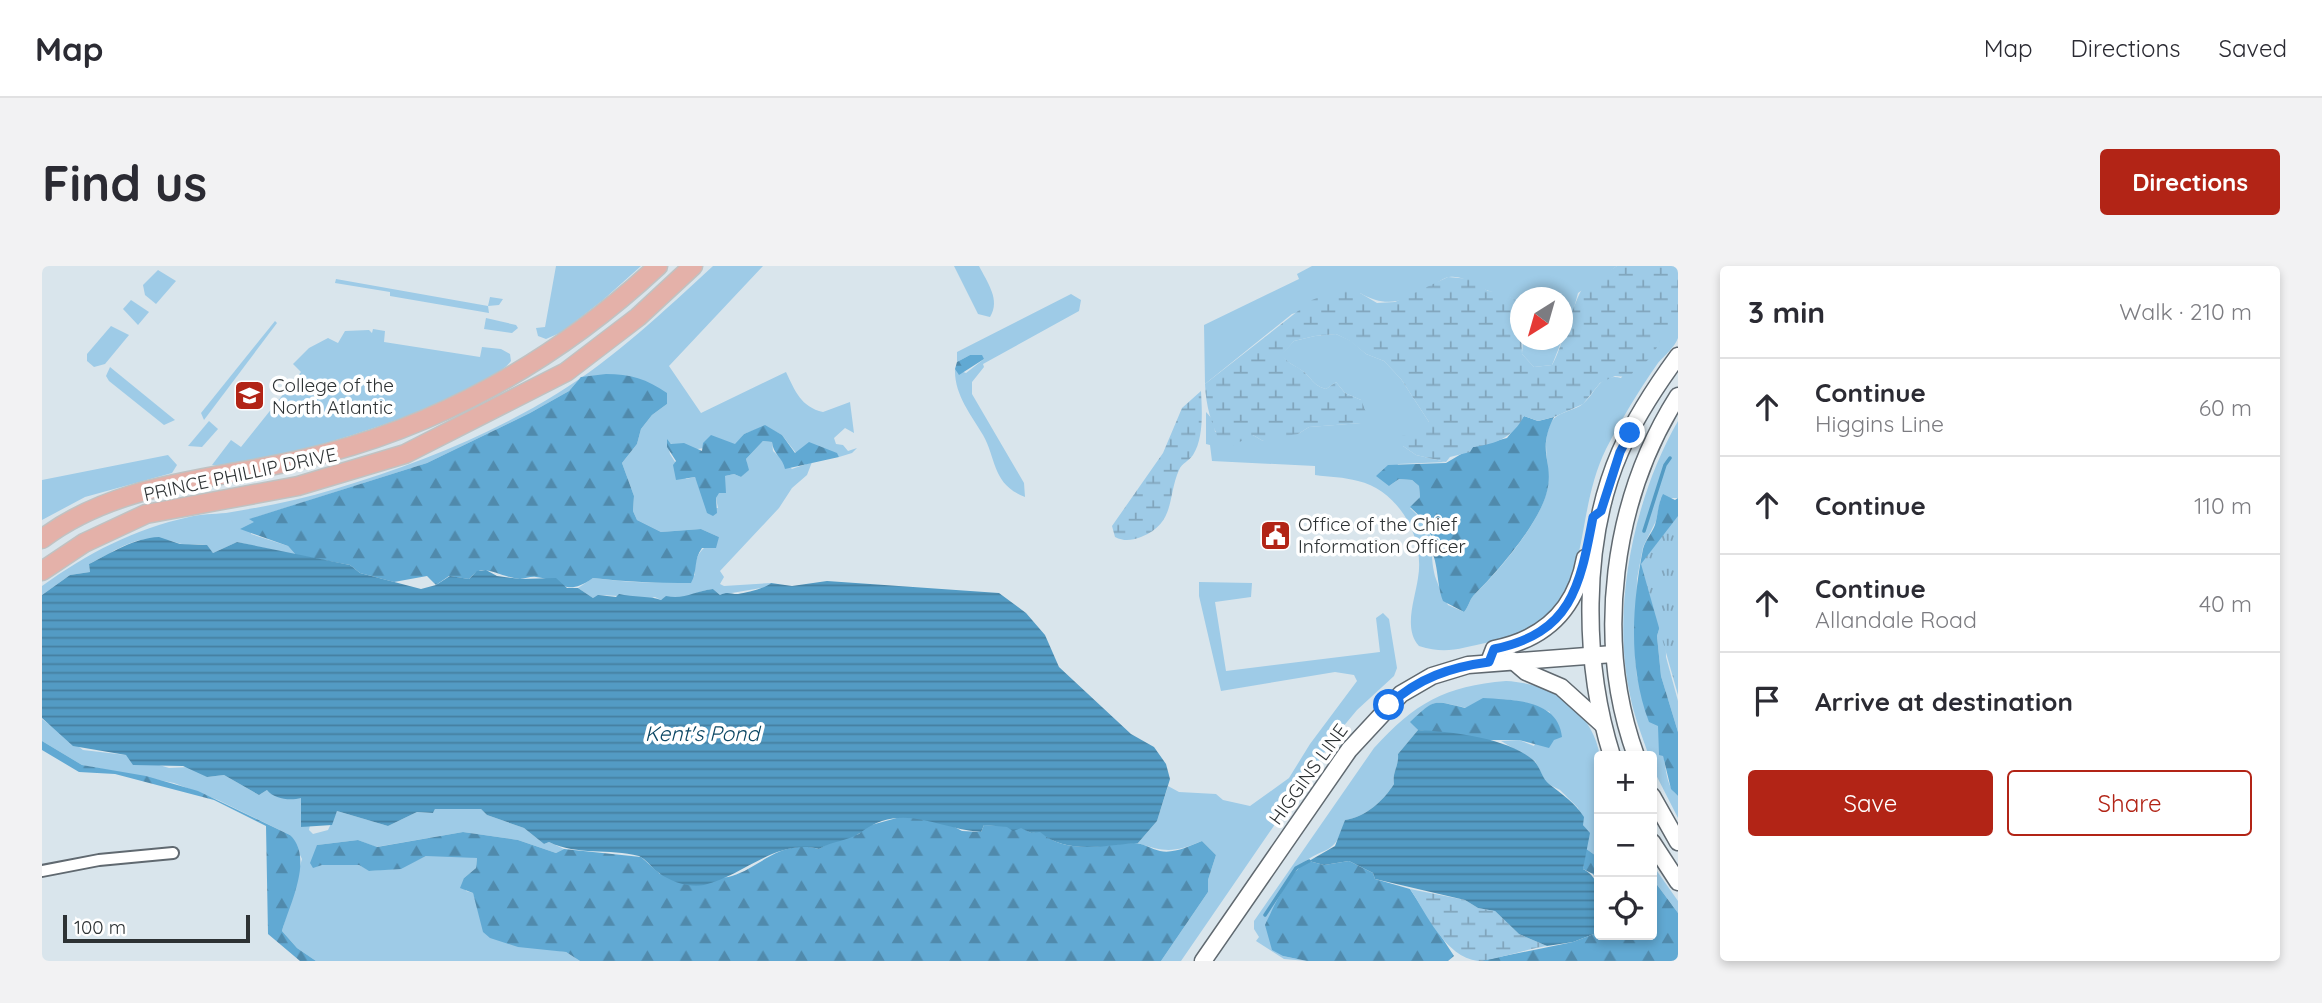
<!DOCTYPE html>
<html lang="en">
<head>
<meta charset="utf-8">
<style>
	body { margin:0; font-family:Quicksand,sans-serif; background:#f2f2f3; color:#2b2b33 }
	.controls { position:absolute; right:21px; bottom:21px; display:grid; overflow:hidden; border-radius:7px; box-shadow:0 4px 10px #0003 }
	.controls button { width:63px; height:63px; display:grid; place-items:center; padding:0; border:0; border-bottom:2px solid #e1e1e2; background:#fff; color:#2b2b33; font:35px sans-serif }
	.compass { position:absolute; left:1468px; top:21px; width:63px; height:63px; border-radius:50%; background:#fff; box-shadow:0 4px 10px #0003; rotate:217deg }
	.scale { position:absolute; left:21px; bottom:18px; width:187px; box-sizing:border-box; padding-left:7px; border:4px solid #2d3234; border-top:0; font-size:19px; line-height:24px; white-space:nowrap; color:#2d3234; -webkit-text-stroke:5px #fff; paint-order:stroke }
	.stop { position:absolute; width:21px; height:21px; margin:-16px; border:5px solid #1a73e8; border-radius:50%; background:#fff }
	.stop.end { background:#1a73e8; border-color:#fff; box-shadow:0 2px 7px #0008 }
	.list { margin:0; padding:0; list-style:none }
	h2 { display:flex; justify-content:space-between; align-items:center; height:91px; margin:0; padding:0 28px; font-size:30px }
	h2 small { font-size:23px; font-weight:400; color:#7c7c81 }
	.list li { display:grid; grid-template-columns:46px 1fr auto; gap:21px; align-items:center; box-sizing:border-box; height:98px; padding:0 28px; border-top:2px solid #e1e1e2 }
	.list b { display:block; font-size:26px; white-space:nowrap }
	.list p { margin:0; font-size:23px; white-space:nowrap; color:#7c7c81 }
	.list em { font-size:23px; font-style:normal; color:#7c7c81 }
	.actions { display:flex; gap:14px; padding:21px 28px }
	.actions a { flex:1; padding:16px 0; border:2px solid #b22416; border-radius:7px; text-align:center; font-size:24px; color:#b22416 }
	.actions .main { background:#b22416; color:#fff }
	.icon { flex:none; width:38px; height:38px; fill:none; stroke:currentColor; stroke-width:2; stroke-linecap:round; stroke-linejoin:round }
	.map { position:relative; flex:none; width:1636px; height:695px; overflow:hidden; border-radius:7px }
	header { display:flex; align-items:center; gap:42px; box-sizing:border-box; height:98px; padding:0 35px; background:#fff; border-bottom:2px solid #e1e1e2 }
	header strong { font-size:33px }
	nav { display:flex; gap:38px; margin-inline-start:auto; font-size:24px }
	.intro { display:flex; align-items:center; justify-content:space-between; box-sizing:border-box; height:168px; padding:0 42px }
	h1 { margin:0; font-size:49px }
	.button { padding:18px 32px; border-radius:7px; background:#b22416; color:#fff; font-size:24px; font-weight:700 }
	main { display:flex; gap:42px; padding:0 42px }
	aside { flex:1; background:#fff; border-radius:7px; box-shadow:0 4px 10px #0003 }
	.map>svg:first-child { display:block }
</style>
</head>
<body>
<header>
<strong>Map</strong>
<nav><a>Map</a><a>Directions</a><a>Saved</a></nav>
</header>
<div class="intro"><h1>Find us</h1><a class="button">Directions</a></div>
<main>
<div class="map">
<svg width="1636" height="695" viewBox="0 0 1636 695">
	<defs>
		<pattern id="forest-firs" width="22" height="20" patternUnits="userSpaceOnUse" patternTransform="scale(1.75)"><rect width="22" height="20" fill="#61a9d3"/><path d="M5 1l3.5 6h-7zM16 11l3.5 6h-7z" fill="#508aac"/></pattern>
		<pattern id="wetland-marsh" width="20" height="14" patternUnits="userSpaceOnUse" patternTransform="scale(1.75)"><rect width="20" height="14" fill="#9ecbe7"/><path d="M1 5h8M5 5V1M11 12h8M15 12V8" fill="none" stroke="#81a5bc"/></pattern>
		<pattern id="park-tufts" width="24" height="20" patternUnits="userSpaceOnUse" patternTransform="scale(1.75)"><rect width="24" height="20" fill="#9ecbe7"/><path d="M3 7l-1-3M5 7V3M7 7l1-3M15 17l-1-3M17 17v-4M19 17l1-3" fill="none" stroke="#81a5bc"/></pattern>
		<pattern id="water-rules" width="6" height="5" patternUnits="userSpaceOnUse" patternTransform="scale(1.75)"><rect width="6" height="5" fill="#539bc4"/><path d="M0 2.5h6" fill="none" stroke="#457fa0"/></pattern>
	</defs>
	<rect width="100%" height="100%" fill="#d9e5ec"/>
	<g fill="#9ecbe7">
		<polygon points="514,0 599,0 561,34 520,66 504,73 496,70 494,62 503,61"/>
		<path d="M671 0H721L627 100 659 147 744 106C753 125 759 141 781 146L808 136 812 167 803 162 792 172 794 178 801 179 806 185 815 182 810 187 797 191 794 187 761 184 754 187 740 169 723 160 702 168 693 179C672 174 645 195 625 174L628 188 644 213 653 211 666 242H676L674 232 683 210 692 208 699 211 706 204 704 193 721 175 730 176 731 185 750 203 770 196 765 209 750 222 737 242 678 305 682 311 678 318 682 320 729 317 725 321 678 329 671 323C659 324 652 329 642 332 632 335 627 328 619 334L613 331C596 337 565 324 551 332L536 322 551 312C585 316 621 321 653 309 652 288 660 282 677 271L659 263 619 266 595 254 591 245 592 230 580 197 595 178 599 163 610 149 625 138 539 111 527 125 488 147 385 197 208 253 213 255 209 268 246 280 254 289 195 276 171 287 164 279C155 277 145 280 136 277 97 265 83 280 47 298L48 306 28 309 0 329V320C46 287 92 263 147 251 159 248 172 248 184 247 221 241 258 234 293 223 370 200 447 170 516 127 573 92 622 45 671 0Z"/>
		<path d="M912 0H937C945 16 959 34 948 51L936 48Z"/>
		<path d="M1270 0H1575L1536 27 1528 57 1521 71 1520 32H1478V41C1469 28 1461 29 1447 25 1433 21 1424 9 1407 11 1401 12 1394 18 1388 21 1361 35 1346 43 1318 27L1250 48 1163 118 1162 59 1257 13 1255 8Z"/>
		<polygon points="116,4 134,15 114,38 103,29 101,19"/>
		<polygon points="294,13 446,40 448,31 461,33 457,39 446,40 447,47 348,30 348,26 293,17"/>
		<path d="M1029 28 1039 34 1037 45 941 98 942 101 930 116V128L982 217 983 231C950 218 955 194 941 169 929 149 912 128 913 103L924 107 942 93 928 89 915 96V86Z"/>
		<polygon points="89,34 107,46 96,59 81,43"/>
		<polygon points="444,52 474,59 476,62 470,67 442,63"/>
		<polygon points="233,55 235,57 162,154 159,147"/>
		<path d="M1636 56C1636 61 1636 68 1636 72 1633 81 1622 90 1616 97 1597 124 1579 154 1564 183 1525 263 1560 352 1448 376 1418 382 1405 389 1377 380 1361 363 1373 333 1376 312 1383 273 1358 225 1316 215 1302 211 1287 211 1273 209V200L1170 195 1168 179 1164 178V146L1172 155 1173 166 1211 169 1221 175 1233 163 1256 168 1267 161 1319 157V134L1303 127 1294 116 1284 123C1271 119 1271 114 1262 106 1253 99 1246 98 1239 89L1252 75 1273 70 1294 68 1309 75 1324 88 1342 95 1359 113 1387 156V165L1361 180 1374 189 1404 196 1356 198 1347 220 1357 213 1370 214 1377 220 1378 231 1368 242C1400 271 1384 279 1394 313 1397 322 1402 331 1406 339L1422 346C1427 340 1428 332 1433 328 1455 307 1496 259 1504 228 1512 202 1496 180 1510 155 1515 147 1529 145 1538 140 1553 131 1556 106 1579 112L1622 58Z"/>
		<polygon points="69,60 87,69 63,98 52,101 45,95 45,88"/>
		<path d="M331 63 343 65 342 76 438 91 440 81 459 83 468 88 469 95C439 135 222 203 170 199L189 174 199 181 259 106 251 98 267 82 286 72 296 77 303 65 327 64 330 67Z"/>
		<polygon points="1481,74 1520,74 1510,99 1492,101 1480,88"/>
		<polygon points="68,101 133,154 122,159 67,115 64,110"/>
		<polygon points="167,155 176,163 160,181 146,180"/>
		<path d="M1636 155V232H1619L1614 255 1601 281 1595 313 1593 390 1595 411 1617 460 1618 489H1621C1625 504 1623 519 1636 530V552L1610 501V490H1607C1600 470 1592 450 1588 429 1569 342 1592 231 1636 155Z"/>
		<polygon points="126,189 135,199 130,207 43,231 0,254 0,214"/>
		<path d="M1157 316 1210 317 1209 331 1173 336 1184 405 1338 386 1334 352 1341 347 1347 353 1355 402 1352 410 1315 444 1295 468 1139 695H1119L1166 626V614L1174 589 1160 575C1133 586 1124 587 1096 577L1115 555 1126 520 1137 526 1174 528 1181 534 1208 540 1247 512 1268 478 1315 415 1312 409 1293 406 1179 425 1157 330Z"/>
		<polygon points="1623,343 1624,391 1636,435 1636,466 1619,410 1615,370"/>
		<path d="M1464 415C1508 417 1550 443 1558 490 1562 519 1557 561 1557 592L1543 582 1547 567 1541 559 1536 542 1518 524 1504 517 1493 495 1459 475 1477 474 1492 480 1508 446C1479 434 1451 426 1424 442 1390 434 1393 433 1369 456L1376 464 1356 488C1357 500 1350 506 1352 518 1341 535 1324 551 1303 554 1293 592 1282 579 1260 598 1245 611 1232 642 1224 659L1241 690 1265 695 1242 693 1214 675 1217 671 1212 663V655L1332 482C1373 437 1403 420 1464 415Z"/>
		<polygon points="0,453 41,484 84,489 127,502 148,501 165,511 182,509 217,529 225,524 259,532 259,561 268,559 267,564 271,568 286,564 295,545 346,560 375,546 391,547 393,543 439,543 445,549 482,562 502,578 507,576 522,583 514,587 476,574 421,566 334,581 316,574 275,579 280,599 317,599 328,605 359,602 384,590 409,588 435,592 434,602 422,612 424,625 431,627 437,645 505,683 524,686 538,695 274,695 255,682 240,665 260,593 248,569 176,534 132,517 40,499 0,475"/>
		<polygon points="1610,598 1636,635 1636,647 1610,612"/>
	</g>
	<g fill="url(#forest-firs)">
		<polygon points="928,89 940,89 942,93 917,109 913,103 915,96"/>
		<path d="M564 108C588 108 605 113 625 127V138L610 149 599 163 595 178 580 197 592 230 591 245 595 254 619 266 659 263 677 271 674 282H660C651 294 656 305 649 317 616 317 584 316 551 312 522 332 522 314 494 311 489 310 483 313 478 313 465 312 451 304 440 304 434 305 431 309 427 313L407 310 394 319 385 310 352 316 318 307 308 299 254 289 246 280 198 263 212 256 207 253 385 197 488 147 527 125 539 111Z"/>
		<path d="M1482 150 1496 155 1512 151C1493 188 1514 196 1504 229 1495 260 1455 306 1433 328 1428 332 1427 340 1422 346L1401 335C1394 317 1397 293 1386 279L1390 272 1383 255 1368 241 1378 231 1377 220 1370 214 1357 213 1347 220 1334 210 1346 199 1404 197 1431 181 1465 172Z"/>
		<path d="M723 159 740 169 753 187 767 176 795 187 797 191 743 203C741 192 731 188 730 176L721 175 704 193 707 204 699 211 692 208 683 210 684 227H677L674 232 675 247 671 250 665 247 653 211 634 214 631 199 634 195 625 181V173L629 178 642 177 660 185 661 177 669 169 693 178 702 168Z"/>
		<path d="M1621 228 1633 234 1636 232V273L1623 343 1615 370 1619 410 1636 466V530L1629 523 1621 490 1617 489 1616 460 1607 456C1586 400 1590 339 1601 283 1603 275 1610 267 1613 259 1616 249 1616 237 1621 228Z"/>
		<path d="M1441 432C1471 434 1516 433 1520 471L1512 474 1507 482 1477 474H1440L1376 464 1368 456C1393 433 1390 434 1423 442Z"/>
		<path d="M0 475 40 499 104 510 156 525 248 569C272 592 248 637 240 665L255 682 274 695H258L226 668 224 560 172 534 73 508 37 506 0 484Z"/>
		<path d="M862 550 905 557 920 565 939 566 942 559 979 561 989 567 998 565C1023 590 1061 578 1092 577 1101 577 1109 583 1118 585 1132 588 1147 580 1160 575L1174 589 1166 614V626L1119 695H538L524 686 476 681 448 672 441 666 431 627 418 622 422 612 434 602 435 592 384 590 359 603 327 605 317 599H280L271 602 268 597 275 579 316 574 335 581 421 566 476 574 514 587 522 583 599 591 618 608C636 609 674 615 690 610 719 601 738 573 777 583L790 575 817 568 822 561Z"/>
		<polygon points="1543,582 1557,592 1557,618 1551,608 1541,603"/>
		<path d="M1267 595 1282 599 1307 595 1331 607 1333 613 1368 623 1412 690 1406 695H1265L1241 690 1230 684 1223 659C1231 642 1249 602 1267 595Z"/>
		<polygon points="1610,612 1636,647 1636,695 1437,695 1531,676 1557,666 1557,669 1610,669"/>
	</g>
	<g fill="url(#wetland-marsh)">
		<path d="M1575 0H1636V58L1630 61 1622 59C1620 81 1604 100 1585 111L1573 110 1558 117 1541 138 1512 151 1496 155 1482 150C1471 171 1455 178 1431 181L1428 186 1408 191 1404 196 1374 189 1361 180 1359 170 1386 165 1387 156 1359 113 1342 95 1324 88 1308 75 1294 68 1273 70 1252 75 1240 89C1247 99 1254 99 1262 106 1271 114 1271 119 1284 123L1294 116 1303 127 1319 134 1324 146 1320 157 1267 161 1256 168 1243 170 1233 164 1232 172 1221 175 1211 169 1188 181 1178 176C1169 156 1164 141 1163 118L1270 34 1294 24 1318 27 1335 37 1353 36 1406 11 1428 13 1446 25 1460 26 1473 34 1478 41 1480 88 1492 101 1510 99C1521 81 1533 26 1545 17 1553 10 1566 6 1575 0Z"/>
		<path d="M1159 125C1160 144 1162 172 1151 189 1147 195 1140 197 1137 204 1125 231 1134 257 1099 271 1090 274 1083 276 1073 271L1070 260 1121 187 1140 142Z"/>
		<path d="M1368 623 1423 634 1436 642 1453 645 1477 668 1505 680C1489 682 1448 695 1436 695 1403 691 1384 647 1368 623Z"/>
	</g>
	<polygon fill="url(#park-tufts)" points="1636,250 1636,429 1599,298"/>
	<g fill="url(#water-rules)">
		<path d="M117 271 138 278 165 279 171 287 195 276 308 299 318 307 379 323 394 319 408 310 427 313 435 305 444 304 455 310 479 313 514 312 525 322H536L551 332 556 329 574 331 577 328C590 331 610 330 619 334L624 330C642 334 653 325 671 323L678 329C686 325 688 328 696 328 704 327 724 322 729 317L750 320 785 315 957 327 984 347 1003 369 1017 401 1089 468 1112 481 1124 498 1128 513 1115 555 1096 577C1064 579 1023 589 998 566L989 567 979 562 971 565 965 561 942 559 939 566C895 563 860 535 818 567 809 574 790 575 777 583 735 572 701 610 662 619 648 622 629 616 617 607 610 602 604 593 597 590 567 582 536 590 507 576L502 578 482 562 445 549 439 543H393L391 547 375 546 346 560 295 545 290 559 259 561V532C248 535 232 533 225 524L217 529 182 509 165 511 141 500 91 499 84 489 31 480 0 452V329L28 309 48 306 47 298C69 287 92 272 117 271Z"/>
		<path d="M1376 464C1411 466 1462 471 1490 493 1498 499 1500 513 1507 518 1520 528 1533 537 1542 551L1541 559 1548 567 1541 603C1564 615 1557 642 1557 666L1531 676 1505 680 1477 668 1453 645 1436 642 1423 634 1333 613 1331 607 1307 595 1282 599 1267 595 1293 580 1303 554C1324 551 1341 535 1352 518 1350 506 1357 500 1356 488Z"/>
	</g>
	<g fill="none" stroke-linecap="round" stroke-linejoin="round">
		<g stroke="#539bc4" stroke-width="3.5">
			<polyline points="1602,265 1623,199 1628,192"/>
			<polyline points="1223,649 1254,602 1267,595"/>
		</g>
		<defs>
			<polyline id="street" points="0,605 57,594 131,587"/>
			<g id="secondary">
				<polyline points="1470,394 1484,406 1519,421 1560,458"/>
				<path d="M1447 396 1452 383C1503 373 1534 343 1543 292"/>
				<path d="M1570 490C1541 398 1539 276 1578 186 1593 152 1614 120 1636 90"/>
				<path d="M1594 490C1552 374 1570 234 1636 130"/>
				<polyline points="1610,530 1636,576"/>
				<polyline points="1610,576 1636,616"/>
				<polyline points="1161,695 1307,484 1359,428 1390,410 1426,399 1571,388"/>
			</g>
			<g id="primary">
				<path d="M0 273C75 216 172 214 261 193 395 162 515 94 616 0"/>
				<polyline points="0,305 42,277 104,248 256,220 363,188 524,106 596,51 651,0"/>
			</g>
		</defs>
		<use href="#street" stroke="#606970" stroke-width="14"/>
		<use href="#secondary" stroke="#606970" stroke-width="19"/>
		<use href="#primary" stroke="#c0c2c2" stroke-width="21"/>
		<use href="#street" stroke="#fff" stroke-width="10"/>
		<use href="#secondary" stroke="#fff" stroke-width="16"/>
		<use href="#primary" stroke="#e4b1a9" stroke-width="18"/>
	</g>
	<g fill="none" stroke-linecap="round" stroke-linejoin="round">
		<path stroke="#1a73e8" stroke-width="9" d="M1347 439C1376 412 1409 401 1447 396L1452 383C1530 367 1538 320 1551 251L1559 245 1578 186 1588 167"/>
	</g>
	<defs>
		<symbol id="university-square" viewBox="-11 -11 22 22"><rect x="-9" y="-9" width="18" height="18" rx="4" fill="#b22416" stroke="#fff"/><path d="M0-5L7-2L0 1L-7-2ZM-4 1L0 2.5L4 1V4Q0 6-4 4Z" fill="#fff"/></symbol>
		<symbol id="civic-square" viewBox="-11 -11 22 22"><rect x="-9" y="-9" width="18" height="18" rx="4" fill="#b22416" stroke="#fff"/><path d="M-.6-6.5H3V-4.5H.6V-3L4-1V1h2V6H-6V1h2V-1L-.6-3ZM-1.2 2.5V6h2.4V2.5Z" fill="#fff"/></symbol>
	</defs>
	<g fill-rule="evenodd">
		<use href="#university-square" x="190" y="112" width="35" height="35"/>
		<use href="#civic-square" x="1216" y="252" width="35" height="35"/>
	</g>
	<g text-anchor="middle" stroke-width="7" stroke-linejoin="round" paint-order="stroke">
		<g font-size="19" fill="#2d3234" stroke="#fff" text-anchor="start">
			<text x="230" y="126">College of the<tspan x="230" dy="22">North Atlantic</tspan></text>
			<text x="1256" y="265">Office of the Chief<tspan x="1256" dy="22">Information Officer</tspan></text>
		</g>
		<g font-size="19" fill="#2d3234" stroke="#fff">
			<text transform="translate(198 208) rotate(-12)" y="7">PRINCE PHILLIP DRIVE</text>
			<text transform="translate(1266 508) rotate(-54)" y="7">HIGGINS LINE</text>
		</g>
		<g font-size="21" font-style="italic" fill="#0b4764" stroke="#fff">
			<text x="660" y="475">Kent's Pond</text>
		</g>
	</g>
</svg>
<div class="controls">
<button>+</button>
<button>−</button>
<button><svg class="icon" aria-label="locate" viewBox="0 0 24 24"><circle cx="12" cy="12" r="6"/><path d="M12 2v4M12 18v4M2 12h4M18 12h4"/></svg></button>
</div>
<svg class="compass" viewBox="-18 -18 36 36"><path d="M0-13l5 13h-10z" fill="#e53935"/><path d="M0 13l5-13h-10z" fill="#7c7c81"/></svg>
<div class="scale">100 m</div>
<div class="stop" style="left:1347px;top:439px"></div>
<div class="stop end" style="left:1588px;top:167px"></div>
</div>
<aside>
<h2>3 min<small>Walk · 210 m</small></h2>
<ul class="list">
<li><svg class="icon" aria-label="ahead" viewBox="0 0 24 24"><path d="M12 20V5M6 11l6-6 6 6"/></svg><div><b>Continue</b><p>Higgins Line</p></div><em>60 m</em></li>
<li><svg class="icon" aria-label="ahead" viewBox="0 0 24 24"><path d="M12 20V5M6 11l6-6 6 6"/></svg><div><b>Continue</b></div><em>110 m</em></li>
<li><svg class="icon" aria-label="ahead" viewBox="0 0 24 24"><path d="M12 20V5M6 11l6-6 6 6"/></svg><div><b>Continue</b><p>Allandale Road</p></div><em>40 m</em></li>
<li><svg class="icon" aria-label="arrive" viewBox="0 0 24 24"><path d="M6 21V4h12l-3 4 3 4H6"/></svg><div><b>Arrive at destination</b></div></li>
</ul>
<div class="actions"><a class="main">Save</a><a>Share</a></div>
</aside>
</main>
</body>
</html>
